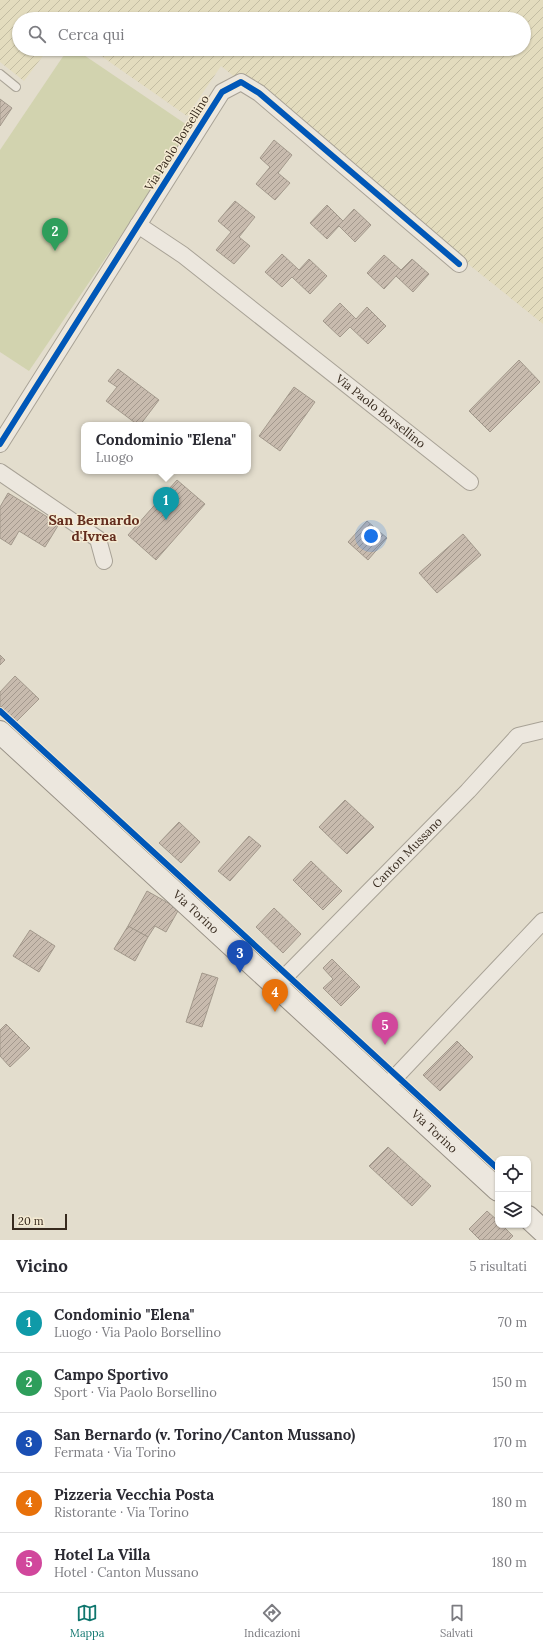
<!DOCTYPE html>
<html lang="it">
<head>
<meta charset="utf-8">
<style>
	body { margin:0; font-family:Lora,serif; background:#f2f2f3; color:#2b2b33 }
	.controls { position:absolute; right:12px; bottom:12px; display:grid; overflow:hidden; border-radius:8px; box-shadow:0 1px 3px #0004 }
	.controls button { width:36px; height:36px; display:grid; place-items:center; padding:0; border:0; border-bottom:1px solid #e1e1e2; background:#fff; color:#2b2b33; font:20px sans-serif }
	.scale { position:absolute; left:12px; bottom:10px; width:55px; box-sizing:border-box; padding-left:4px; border:2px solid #372a1e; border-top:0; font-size:11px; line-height:14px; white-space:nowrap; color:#372a1e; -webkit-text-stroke:3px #f5ebd3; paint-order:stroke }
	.you { position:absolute; left:371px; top:536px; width:14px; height:14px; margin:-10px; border:3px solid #fff; border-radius:50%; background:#1a73e8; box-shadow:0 0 0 6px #1a73e833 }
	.badge { display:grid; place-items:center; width:26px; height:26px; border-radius:50%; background:#0f766e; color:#fff; font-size:13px; font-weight:700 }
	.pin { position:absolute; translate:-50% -33px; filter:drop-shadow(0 1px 2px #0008) }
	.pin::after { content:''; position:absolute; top:21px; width:14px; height:12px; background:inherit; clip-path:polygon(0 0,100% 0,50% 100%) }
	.popup { position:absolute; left:81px; top:422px; width:170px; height:52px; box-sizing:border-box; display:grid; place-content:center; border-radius:8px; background:#fff; filter:drop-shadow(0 1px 3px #0005); font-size:13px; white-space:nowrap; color:#7c7c81 }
	.popup b { font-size:15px; color:#2b2b33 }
	.popup::after { content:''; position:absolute; left:50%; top:100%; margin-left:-8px; border:8px solid transparent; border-top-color:#fff }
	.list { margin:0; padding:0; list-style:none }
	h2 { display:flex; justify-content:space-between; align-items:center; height:52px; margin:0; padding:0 16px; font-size:17px }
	h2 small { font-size:13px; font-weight:400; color:#7c7c81 }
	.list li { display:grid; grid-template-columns:26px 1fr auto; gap:12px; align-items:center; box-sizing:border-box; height:60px; padding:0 16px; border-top:1px solid #e1e1e2 }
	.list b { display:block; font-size:15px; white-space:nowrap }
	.list p { margin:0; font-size:13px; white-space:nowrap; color:#7c7c81 }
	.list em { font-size:13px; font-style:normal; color:#7c7c81 }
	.icon { flex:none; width:22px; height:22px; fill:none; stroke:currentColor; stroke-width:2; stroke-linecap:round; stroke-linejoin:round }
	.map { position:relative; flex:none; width:543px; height:1240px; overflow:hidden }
	.search { position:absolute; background:#fff; box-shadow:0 1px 3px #0004; left:12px; right:12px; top:12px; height:44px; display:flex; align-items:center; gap:10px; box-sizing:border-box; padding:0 14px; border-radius:22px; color:#7c7c81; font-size:15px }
	.sheet { height:352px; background:#fff }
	nav { display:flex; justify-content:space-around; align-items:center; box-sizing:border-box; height:56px; border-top:1px solid #e1e1e2; background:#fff; font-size:11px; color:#7c7c81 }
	nav a { display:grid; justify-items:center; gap:2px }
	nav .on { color:#0f766e }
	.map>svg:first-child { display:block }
</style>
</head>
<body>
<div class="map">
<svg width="543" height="1240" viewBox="0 0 543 1240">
	<defs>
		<pattern id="farmland-furrows" width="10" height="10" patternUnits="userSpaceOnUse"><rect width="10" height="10" fill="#e3dcbe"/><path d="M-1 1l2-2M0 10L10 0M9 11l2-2" fill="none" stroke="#c3bda3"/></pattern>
		<pattern id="building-hatch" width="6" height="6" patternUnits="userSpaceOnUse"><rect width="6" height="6" fill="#c8bbae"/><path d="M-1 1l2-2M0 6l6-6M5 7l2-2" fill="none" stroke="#a3988d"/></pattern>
	</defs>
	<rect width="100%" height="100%" fill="#e3ddcd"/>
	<polygon fill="url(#farmland-furrows)" points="0,0 543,0 543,324 221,66 187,116 91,49 524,49 524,19 19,19 19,49 48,49 24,81 0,62"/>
	<polygon fill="#d2d3af" points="68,49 75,49 193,129 29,371 0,352 0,150"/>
	<g fill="url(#building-hatch)" stroke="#a3998c">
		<polygon points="0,99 12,108 0,126"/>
		<polygon points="274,140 292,155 278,173 290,183 275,200 256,184 270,167 260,158"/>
		<polygon points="235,201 255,217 239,237 250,246 234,264 216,250 231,232 218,221"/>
		<polygon points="327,205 343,221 354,209 371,225 355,242 339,226 327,239 310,223"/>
		<polygon points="282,254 299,270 309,259 327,276 310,294 292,277 282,287 265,272"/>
		<polygon points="384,255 401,270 412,259 429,274 413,292 396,276 384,289 367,273"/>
		<polygon points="340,303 356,319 367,307 386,326 368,344 350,327 340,337 323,321"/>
		<polygon points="519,360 540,382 490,432 469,411"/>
		<polygon points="118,369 159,400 140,425 138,425 106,401 117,387 108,381"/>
		<polygon points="294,387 315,402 280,451 259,436"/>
		<polygon points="177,480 205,504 156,560 128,535"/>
		<polygon points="8,493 59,524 45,547 19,531 11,545 0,538 0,507"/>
		<polygon points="367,521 387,538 368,560 348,542"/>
		<polygon points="463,534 481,555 437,593 419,573"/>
		<polygon points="0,655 5,660 0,665"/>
		<polygon points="15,676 39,699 16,722 0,706 0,692"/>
		<polygon points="345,800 374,827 347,854 319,827"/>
		<polygon points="179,822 200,842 181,863 159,843"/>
		<polygon points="249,836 261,846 230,881 218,871"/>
		<polygon points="311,861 342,891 323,910 293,880"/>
		<polygon points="147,891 179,909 166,932 155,926 148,937 128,926"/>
		<polygon points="274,908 301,934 283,953 256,927"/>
		<polygon points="128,926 148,937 135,961 114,949"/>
		<polygon points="30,930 55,946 39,972 13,956"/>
		<polygon points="332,959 360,987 341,1006 323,988 333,979 323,968"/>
		<polygon points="202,973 218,978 202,1027 186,1022"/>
		<polygon points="6,1024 30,1048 10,1067 0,1056 0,1030"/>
		<polygon points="457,1041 473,1057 440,1091 423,1075"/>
		<polygon points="388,1147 431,1186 412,1206 369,1166"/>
		<polygon points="487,1211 498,1221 498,1225 502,1225 513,1236 509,1240 480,1240 469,1229"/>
	</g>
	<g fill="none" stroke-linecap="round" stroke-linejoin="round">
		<defs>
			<polyline id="lane" points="0,74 16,87"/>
			<g id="street">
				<path id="s1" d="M138 225 183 255 470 482"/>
				<polyline points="0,444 222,92 241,82 259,93 459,264"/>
				<polyline points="0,472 98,539 104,561"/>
				<path id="s2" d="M276 986 468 791 518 736 543 730"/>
				<polyline points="386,1087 543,921"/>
			</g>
			<g id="secondary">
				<path id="s3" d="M0 732 498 1190"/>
				<polyline points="528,1217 543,1231"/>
			</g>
		</defs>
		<use href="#lane" stroke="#a8a296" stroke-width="10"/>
		<use href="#street" stroke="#a8a296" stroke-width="18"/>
		<use href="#secondary" stroke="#989186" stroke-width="24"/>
		<use href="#lane" stroke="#ece7de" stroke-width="8"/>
		<use href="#street" stroke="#ece7de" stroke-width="16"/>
		<use href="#secondary" stroke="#ece7de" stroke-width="22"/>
		<defs>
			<g id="cycleway">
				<polyline points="0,444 222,92 241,82 259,93 459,264"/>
				<polyline points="0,711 498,1169"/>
			</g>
		</defs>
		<use href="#cycleway" stroke="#f5ebd3" stroke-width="8"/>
		<use href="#cycleway" stroke="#0057b8" stroke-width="6"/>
	</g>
	<g text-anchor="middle" stroke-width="3" stroke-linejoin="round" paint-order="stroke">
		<g font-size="12" fill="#372a1e" stroke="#f5ebd3">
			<text transform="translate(177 143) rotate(-58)" y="4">Via Paolo Borsellino</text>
			<text dy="4" stroke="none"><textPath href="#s1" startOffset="306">Via Paolo Borsellino</textPath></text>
			<text dy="4" stroke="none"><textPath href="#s2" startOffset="187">Canton Mussano</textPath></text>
			<text dy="4" stroke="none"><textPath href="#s3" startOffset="266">Via Torino</textPath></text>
			<text dy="4" stroke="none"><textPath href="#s3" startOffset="590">Via Torino</textPath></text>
		</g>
		<g font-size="14" font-weight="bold" fill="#632d1e" stroke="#f5ebd3">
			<text x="94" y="525">San Bernardo<tspan x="94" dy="16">d'Ivrea</tspan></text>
		</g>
	</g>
</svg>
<div class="controls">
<button><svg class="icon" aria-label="locate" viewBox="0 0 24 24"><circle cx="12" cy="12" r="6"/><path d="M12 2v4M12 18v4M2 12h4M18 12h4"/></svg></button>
<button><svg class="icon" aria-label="layers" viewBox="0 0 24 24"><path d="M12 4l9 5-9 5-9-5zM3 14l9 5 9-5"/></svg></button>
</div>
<div class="scale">20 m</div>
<div class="you"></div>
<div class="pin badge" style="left:166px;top:520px;background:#0f9aa8">1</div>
<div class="popup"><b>Condominio &quot;Elena&quot;</b>Luogo</div>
<div class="pin badge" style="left:55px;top:251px;background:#2e9e5b">2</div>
<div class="pin badge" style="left:240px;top:973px;background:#1a4fb4">3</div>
<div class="pin badge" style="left:275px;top:1012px;background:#e8710a">4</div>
<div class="pin badge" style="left:385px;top:1045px;background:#d1479c">5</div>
<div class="search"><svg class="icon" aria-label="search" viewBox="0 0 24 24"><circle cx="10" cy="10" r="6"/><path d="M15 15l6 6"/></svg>Cerca qui</div>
</div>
<section class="sheet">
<h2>Vicino<small>5 risultati</small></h2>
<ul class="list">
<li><span class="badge" style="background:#0f9aa8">1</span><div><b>Condominio &quot;Elena&quot;</b><p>Luogo · Via Paolo Borsellino</p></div><em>70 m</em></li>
<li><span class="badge" style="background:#2e9e5b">2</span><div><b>Campo Sportivo</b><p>Sport · Via Paolo Borsellino</p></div><em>150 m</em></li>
<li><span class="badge" style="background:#1a4fb4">3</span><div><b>San Bernardo (v. Torino/Canton Mussano)</b><p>Fermata · Via Torino</p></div><em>170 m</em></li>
<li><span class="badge" style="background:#e8710a">4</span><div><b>Pizzeria Vecchia Posta</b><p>Ristorante · Via Torino</p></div><em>180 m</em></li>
<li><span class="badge" style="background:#d1479c">5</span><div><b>Hotel La Villa</b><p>Hotel · Canton Mussano</p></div><em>180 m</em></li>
</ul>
</section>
<nav>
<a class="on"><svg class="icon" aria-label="map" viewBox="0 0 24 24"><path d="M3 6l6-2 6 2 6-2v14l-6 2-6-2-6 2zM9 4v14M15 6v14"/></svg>Mappa</a>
<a><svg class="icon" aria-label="directions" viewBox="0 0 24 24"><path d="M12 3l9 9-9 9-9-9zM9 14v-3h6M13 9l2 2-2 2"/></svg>Indicazioni</a>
<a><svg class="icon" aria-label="saved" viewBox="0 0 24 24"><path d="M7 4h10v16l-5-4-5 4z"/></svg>Salvati</a>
</nav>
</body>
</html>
